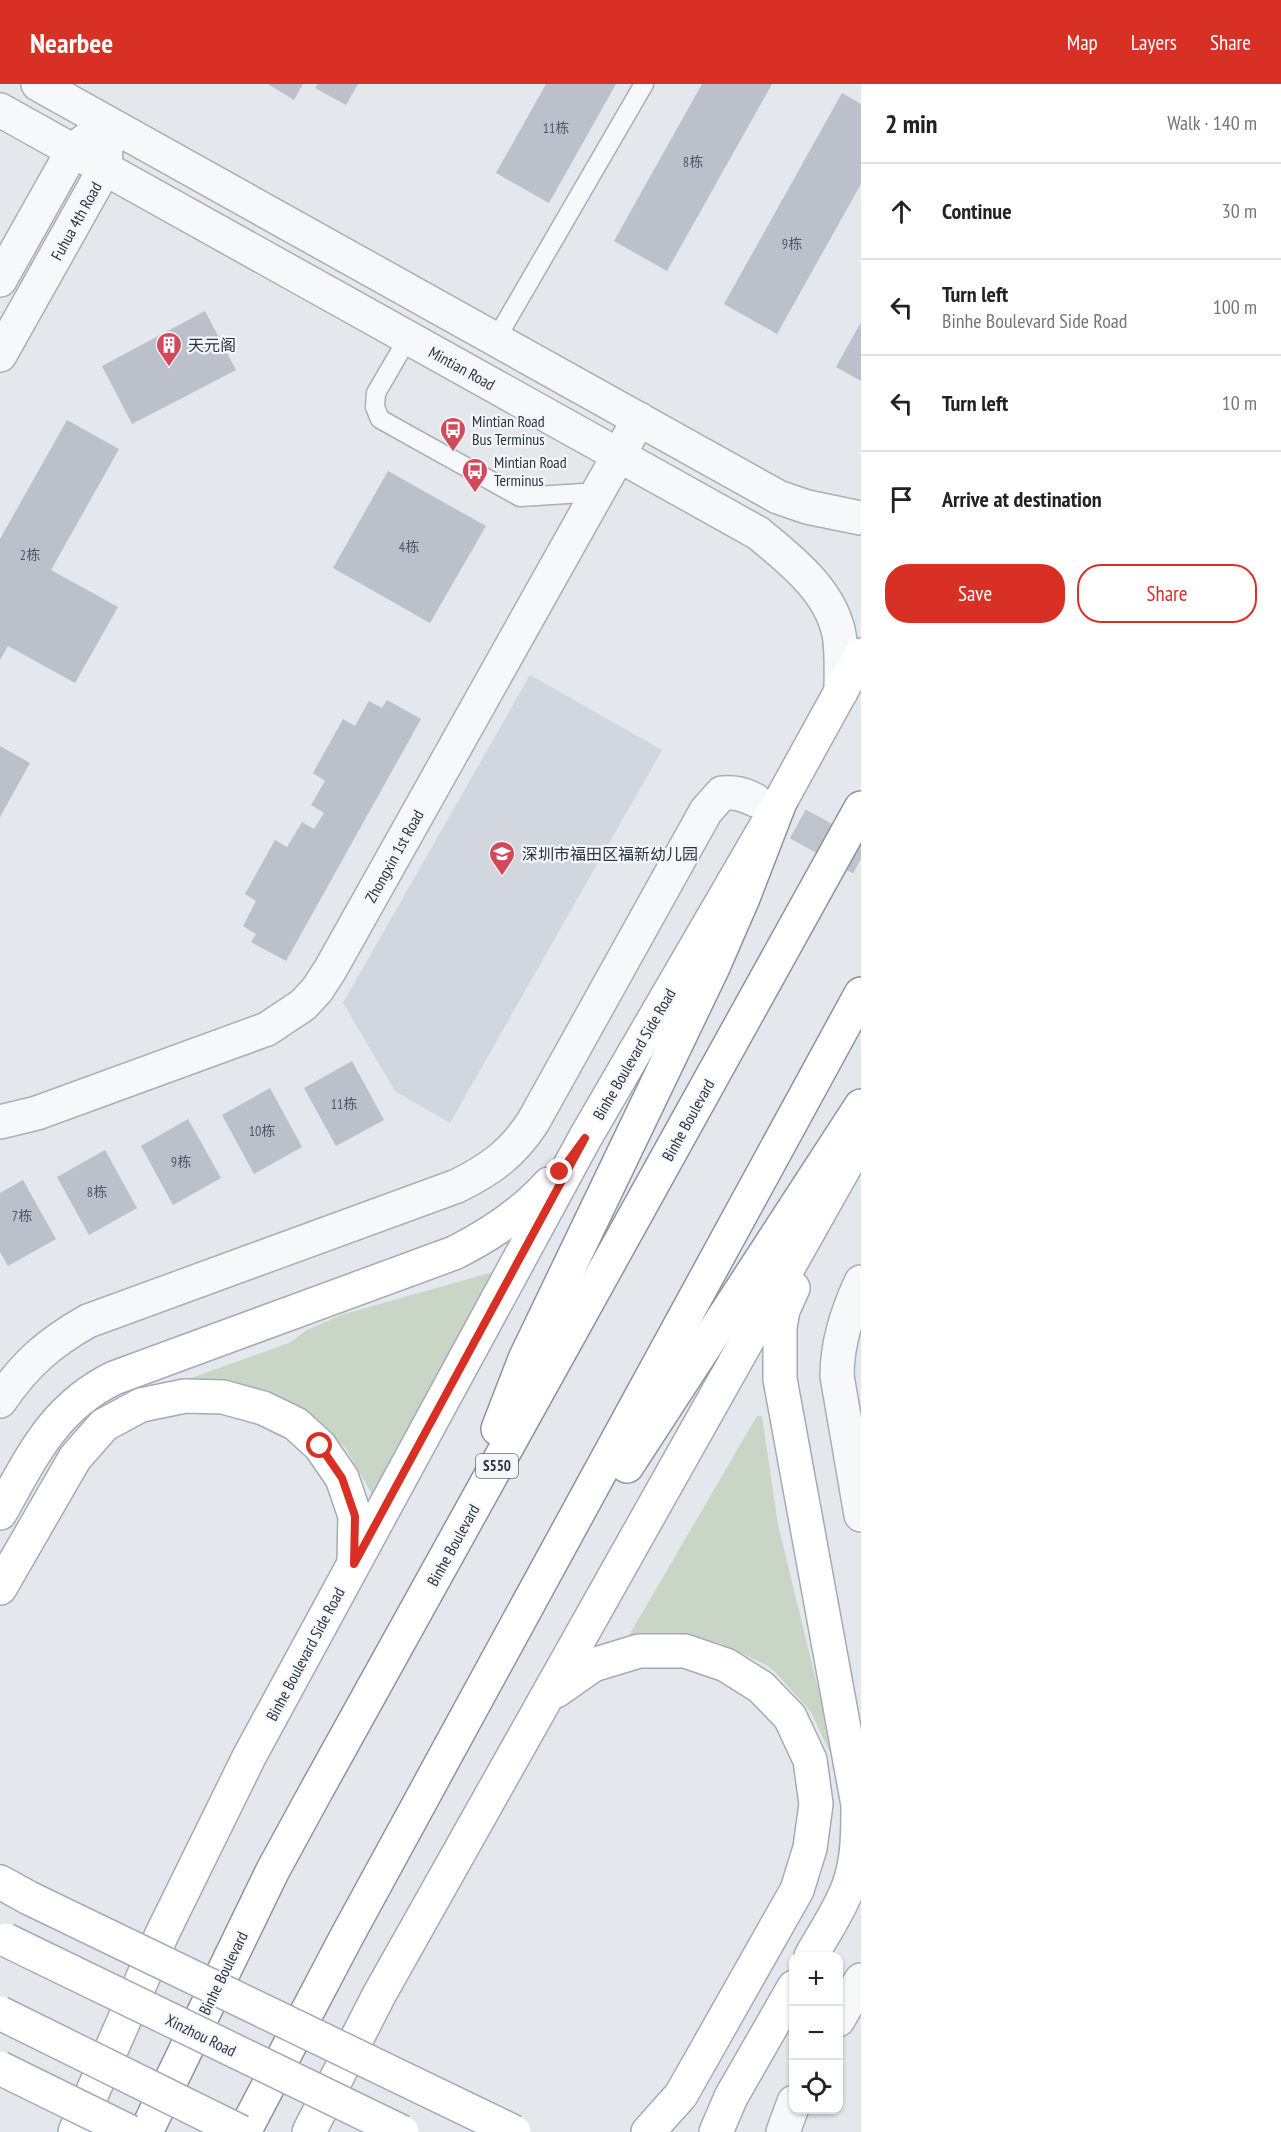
<!DOCTYPE html>
<html lang="en">
<head>
<meta charset="utf-8">
<style>
	body { margin:0; font-family:"PT Sans Narrow","Noto Sans SC",sans-serif; background:#f2f2f2; color:#222 }
	.controls { position:absolute; right:18px; bottom:18px; display:grid; overflow:hidden; border-radius:12px; box-shadow:0 2px 4px #0004 }
	.controls button { width:54px; height:54px; display:grid; place-items:center; padding:0; border:0; border-bottom:2px solid #e0e0e0; background:#fff; color:#222; font:30px sans-serif }
	.stop { position:absolute; width:18px; height:18px; margin:-14px; border:4px solid #d93025; border-radius:50%; background:#fff }
	.stop.end { background:#d93025; border-color:#fff; box-shadow:0 2px 6px #0008 }
	.list { margin:0; padding:0; list-style:none }
	h2 { display:flex; justify-content:space-between; align-items:center; height:78px; margin:0; padding:0 24px; font-size:26px }
	h2 small { font-size:20px; font-weight:400; color:#767676 }
	.list li { display:grid; grid-template-columns:39px 1fr auto; gap:18px; align-items:center; box-sizing:border-box; height:96px; padding:0 24px; border-top:2px solid #e0e0e0 }
	.list b { display:block; font-size:22px; white-space:nowrap }
	.list p { margin:0; font-size:20px; white-space:nowrap; color:#767676 }
	.list em { font-size:20px; font-style:normal; color:#767676 }
	.actions { display:flex; gap:12px; padding:18px 24px }
	.actions a { flex:1; padding:14px 0; border:2px solid #d93025; border-radius:24px; text-align:center; font-size:21px; color:#d93025 }
	.actions .main { background:#d93025; color:#fff }
	.icon { flex:none; width:33px; height:33px; fill:none; stroke:currentColor; stroke-width:2; stroke-linecap:round; stroke-linejoin:round }
	.map { position:relative; flex:none; width:861px; height:2048px; overflow:hidden }
	header { display:flex; align-items:center; gap:36px; box-sizing:border-box; height:84px; padding:0 30px; background:#d93025; color:#fff }
	header strong { font-size:28px }
	nav { display:flex; gap:33px; margin-inline-start:auto; font-size:21px }
	main { display:flex }
	aside { flex:1; background:#fff }
	.map>svg:first-child { display:block }
</style>
</head>
<body>
<header>
<strong>Nearbee</strong>
<nav><a>Map</a><a>Layers</a><a>Share</a></nav>
</header>
<main>
<div class="map">
<svg width="861" height="2048" viewBox="0 0 861 2048">
	<rect width="100%" height="100%" fill="#e4e7ec"/>
	<polygon fill="#d2d6de" points="530,591 662,666 450,1039 395,1007 343,919"/>
	<g fill="#c9d6c5">
		<polygon points="500,1186 373,1412 346,1365 323,1340 304,1324 258,1306 169,1302 289,1259 307,1246 341,1231"/>
		<polygon points="757,1332 762,1332 778,1441 838,1686 811,1628 775,1588 766,1581 720,1559 628,1553"/>
	</g>
	<g fill="#bbc0ca">
		<polygon points="268,0 303,0 294,16"/>
		<polygon points="318,0 358,0 346,21 315,4"/>
		<polygon points="546,0 616,0 549,119 496,89"/>
		<polygon points="702,0 772,0 667,187 614,157"/>
		<polygon points="842,9 861,20 861,100 777,250 724,220"/>
		<polygon points="205,227 236,286 132,340 102,282"/>
		<polygon points="861,238 861,297 836,283"/>
		<polygon points="67,336 119,365 51,486 118,523 75,599 8,562 0,576 0,455"/>
		<polygon points="388,387 486,442 430,539 333,484"/>
		<polygon points="387,616 421,635 286,877 251,858 256,850 243,842 256,817 245,810 275,756 287,763 302,738 314,745 324,729 311,721 325,697 313,689 343,635 355,642 369,617 382,624"/>
		<polygon points="0,662 30,679 0,733"/>
		<polygon points="352,977 384,1036 336,1062 304,1004"/>
		<polygon points="270,1004 302,1063 254,1090 222,1031"/>
		<polygon points="188,1035 221,1094 173,1121 141,1062"/>
		<polygon points="105,1066 137,1124 89,1151 57,1093"/>
		<polygon points="23,1096 56,1155 8,1182 0,1168 0,1109"/>
	</g>
	<g fill="none" stroke-linecap="round" stroke-linejoin="round">
		<polyline stroke="#bfc3cb" stroke-width="33" stroke-dasharray="33 16" stroke-linecap="butt" points="755,716 861,775"/>
		<defs>
			<g id="service">
				<polyline points="408,254 376,309 375,323 380,335 520,413 599,408"/>
				<polyline points="496,255 644,0"/>
			</g>
			<g id="minor">
				<polyline points="0,1038 37,1029 267,945 303,921 317,906 330,886 639,335"/>
				<path d="M861 1198C847 1228 837 1258 837 1292L861 1431"/>
				<path d="M0 1317C25 1280 49 1259 88 1237L457 1102C491 1085 512 1070 533 1038L706 727 722 709C735 708 743 710 755 716"/>
				<polyline points="838,1936 861,1896"/>
				<polyline points="783,2048 794,2018"/>
			</g>
			<g id="tertiary">
				<polyline points="38,0 778,413 807,423 861,434"/>
				<path d="M0 26 758 449C791 476 835 510 840 557 842 574 841 591 841 608"/>
				<polyline points="0,196 73,66 90,53"/>
				<polyline points="0,271 105,84 106,62"/>
			</g>
			<g id="primary">
				<path d="M793 1204 783 1226 780 1243V1295L858 1721C858 1748 858 1776 849 1801 840 1826 824 1849 811 1872"/>
				<path d="M0 1429C32 1373 53 1324 114 1294L454 1169C490 1151 522 1130 549 1100"/>
				<polyline points="0,1504 75,1374 104,1341 141,1321 185,1312 223,1313 263,1324 296,1340 320,1362 342,1394 355,1432 354,1476"/>
				<polyline points="556,1607 593,1581 639,1567 685,1567 726,1581 761,1603 790,1633 810,1676 816,1720 810,1764 797,1806 681,2011 648,2048"/>
				<polyline points="0,1798 29,1814"/>
				<polyline points="75,2048 162,1850 249,1673 585,1054 780,718 861,571"/>
				<polyline points="309,2048 379,1911 861,1054"/>
				<polyline points="716,2048 731,2013 794,1903"/>
			</g>
			<g id="trunk">
				<polyline points="498,1345 525,1275 713,883 743,814 780,718"/>
				<polyline points="627,1382 861,1022"/>
				<polyline points="146,2048 273,1786 315,1709 861,724"/>
				<polyline points="244,2048 347,1852 861,910"/>
			</g>
		</defs>
		<use href="#service" stroke="#a9aeb7" stroke-width="21"/>
		<use href="#minor" stroke="#a9aeb7" stroke-width="36"/>
		<use href="#tertiary" stroke="#a9aeb7" stroke-width="36"/>
		<use href="#primary" stroke="#a3abb8" stroke-width="36"/>
		<use href="#trunk" stroke="#8b94a3" stroke-width="36"/>
		<use href="#service" stroke="#f7f8fa" stroke-width="18"/>
		<use href="#minor" stroke="#f7f8fa" stroke-width="33"/>
		<use href="#tertiary" stroke="#f7f8fa" stroke-width="33"/>
		<use href="#primary" stroke="#fff" stroke-width="33"/>
		<use href="#trunk" stroke="#fff" stroke-width="33"/>
		<defs>
			<g id="primary-bridge">
				<polyline points="29,1814 514,2048"/>
				<polyline points="6,1856 402,2048"/>
				<polyline points="0,1929 241,2048"/>
				<polyline points="0,1984 130,2048"/>
			</g>
		</defs>
		<use href="#primary-bridge" stroke="#a3abb8" stroke-width="36" stroke-linecap="butt"/>
		<use href="#primary-bridge" stroke="#fff" stroke-width="33"/>
	</g>
	<g fill="none" stroke-linecap="round" stroke-linejoin="round">
		<polyline stroke="#d93025" stroke-width="8" points="320,1362 342,1394 355,1432 354,1480 585,1054 560,1088"/>
	</g>
	<defs>
		<symbol id="building-pin" viewBox="-11 -11 22 30"><path d="M0 17L-7.5 6A9.5 9.5 0 1 1 7.5 6Z" fill="#d1495b" stroke="#f4f6f9"/><path d="M-4-6H4V6H1V3H-1V6H-4ZM-2.5-4.3h1.7v1.8h-1.7ZM.8-4.3h1.7v1.8H.8ZM-2.5-1h1.7V.8h-1.7ZM.8-1h1.7V.8H.8Z" fill="#fff"/></symbol>
		<symbol id="bus-pin" viewBox="-11 -11 22 30"><path d="M0 17L-7.5 6A9.5 9.5 0 1 1 7.5 6Z" fill="#d1495b" stroke="#f4f6f9"/><path d="M-5-6H5V4H4V6H2V4H-2V6H-4V4H-5ZM-3.5-4V0h7V-4ZM-3.5 1.2v1.5H-2V1.2ZM2 1.2v1.5H3.5V1.2Z" fill="#fff"/></symbol>
		<symbol id="school-pin" viewBox="-11 -11 22 30"><path d="M0 17L-7.5 6A9.5 9.5 0 1 1 7.5 6Z" fill="#d1495b" stroke="#f4f6f9"/><path d="M0-5L7-2L0 1L-7-2ZM-4 1L0 2.5L4 1V4Q0 6-4 4Z" fill="#fff"/></symbol>
	</defs>
	<g fill-rule="evenodd">
		<use href="#building-pin" x="154" y="246" width="30" height="40"/>
		<use href="#bus-pin" x="438" y="331" width="30" height="40"/>
		<use href="#bus-pin" x="460" y="372" width="30" height="40"/>
		<use href="#school-pin" x="487" y="755" width="30" height="40"/>
	</g>
	<g text-anchor="middle" stroke-width="4.5" stroke-linejoin="round" paint-order="stroke">
		<g font-size="14" fill="#4f5766">
			<text x="556" y="49">11栋</text>
			<text x="693" y="83">8栋</text>
			<text x="792" y="165">9栋</text>
			<text x="409" y="468">4栋</text>
			<text x="30" y="476">2栋</text>
			<text x="344" y="1025">11栋</text>
			<text x="262" y="1052">10栋</text>
			<text x="181" y="1083">9栋</text>
			<text x="97" y="1113">8栋</text>
			<text x="22" y="1137">7栋</text>
		</g>
		<rect fill="#f4f6f9" stroke="#676e7b" stroke-width="1.5" x="476" y="1370" width="42" height="24" rx="4.5"/>
		<g font-size="15" font-weight="bold" fill="#2b3445">
			<text x="497" y="1387">S550</text>
		</g>
		<g font-size="16" fill="#2b3445" stroke="#f4f6f9">
			<text transform="translate(76 137) rotate(-61)" y="6">Fuhua 4th Road</text>
			<text transform="translate(462 284) rotate(29)" y="6">Mintian Road</text>
			<text transform="translate(394 772) rotate(-61)" y="6">Zhongxin 1st Road</text>
			<text transform="translate(634 970) rotate(-60)" y="6">Binhe Boulevard Side Road</text>
			<text transform="translate(688 1036) rotate(-61)" y="6">Binhe Boulevard</text>
			<text transform="translate(453 1461) rotate(-61)" y="6">Binhe Boulevard</text>
			<text transform="translate(305 1570) rotate(-62)" y="6">Binhe Boulevard Side Road</text>
			<text transform="translate(223 1889) rotate(-64)" y="6">Binhe Boulevard</text>
			<text transform="translate(201 1951) rotate(26)" y="6">Xinzhou Road</text>
		</g>
		<g font-size="16" fill="#2b3445" stroke="#f4f6f9" text-anchor="start">
			<text x="188" y="267">天元阁</text>
			<text x="472" y="343">Mintian Road<tspan x="472" dy="18">Bus Terminus</tspan></text>
			<text x="494" y="384">Mintian Road<tspan x="494" dy="18">Terminus</tspan></text>
			<text x="522" y="776">深圳市福田区福新幼儿园</text>
		</g>
	</g>
</svg>
<div class="controls">
<button>+</button>
<button>−</button>
<button><svg class="icon" aria-label="locate" viewBox="0 0 24 24"><circle cx="12" cy="12" r="6"/><path d="M12 2v4M12 18v4M2 12h4M18 12h4"/></svg></button>
</div>
<div class="stop" style="left:320px;top:1362px"></div>
<div class="stop end" style="left:560px;top:1088px"></div>
</div>
<aside>
<h2>2 min<small>Walk · 140 m</small></h2>
<ul class="list">
<li><svg class="icon" aria-label="ahead" viewBox="0 0 24 24"><path d="M12 20V5M6 11l6-6 6 6"/></svg><div><b>Continue</b></div><em>30 m</em></li>
<li><svg class="icon" aria-label="left" viewBox="0 0 24 24"><path d="M17 20v-9H6M10 6l-5 5 5 5"/></svg><div><b>Turn left</b><p>Binhe Boulevard Side Road</p></div><em>100 m</em></li>
<li><svg class="icon" aria-label="left" viewBox="0 0 24 24"><path d="M17 20v-9H6M10 6l-5 5 5 5"/></svg><div><b>Turn left</b></div><em>10 m</em></li>
<li><svg class="icon" aria-label="arrive" viewBox="0 0 24 24"><path d="M6 21V4h12l-3 4 3 4H6"/></svg><div><b>Arrive at destination</b></div></li>
</ul>
<div class="actions"><a class="main">Save</a><a>Share</a></div>
</aside>
</main>
</body>
</html>
